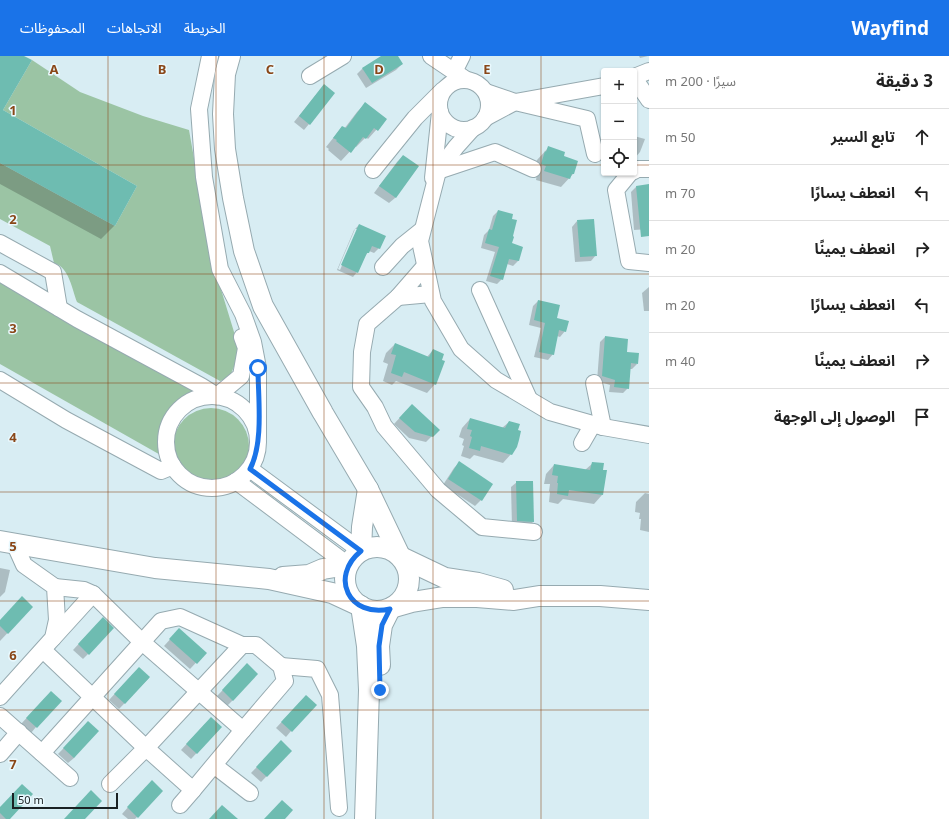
<!DOCTYPE html>
<html lang="ar">
<head>
<meta charset="utf-8">
<style>
	body { margin:0; font-family:"Noto Sans","Noto Sans Arabic",sans-serif; background:#f2f2f2; color:#222; direction:rtl }
	.controls { position:absolute; right:12px; top:12px; display:grid; overflow:hidden; border-radius:4px; box-shadow:0 1px 3px #0004 }
	.controls button { width:36px; height:36px; display:grid; place-items:center; padding:0; border:0; border-bottom:1px solid #e0e0e0; background:#fff; color:#222; font:20px sans-serif }
	.scale { position:absolute; left:12px; bottom:10px; width:106px; box-sizing:border-box; padding-left:4px; border:2px solid #192123; border-top:0; font-size:11px; line-height:14px; white-space:nowrap; color:#192123; -webkit-text-stroke:3px #e9f9fe; paint-order:stroke }
	.stop { position:absolute; width:12px; height:12px; margin:-9px; border:3px solid #1a73e8; border-radius:50%; background:#fff }
	.stop.end { background:#1a73e8; border-color:#fff; box-shadow:0 1px 4px #0008 }
	.list { margin:0; padding:0; list-style:none }
	h2 { display:flex; justify-content:space-between; align-items:center; height:52px; margin:0; padding:0 16px; font-size:17px }
	h2 small { font-size:13px; font-weight:400; color:#767676 }
	.list li { display:grid; grid-template-columns:26px 1fr auto; gap:12px; align-items:center; box-sizing:border-box; height:56px; padding:0 16px; border-top:1px solid #e0e0e0 }
	.list b { display:block; font-size:15px; white-space:nowrap }
	.list em { font-size:13px; font-style:normal; color:#767676 }
	.icon { flex:none; width:22px; height:22px; fill:none; stroke:currentColor; stroke-width:2; stroke-linecap:round; stroke-linejoin:round }
	.map { position:relative; flex:none; width:649px; height:763px; overflow:hidden; direction:ltr }
	header { display:flex; align-items:center; gap:24px; box-sizing:border-box; height:56px; padding:0 20px; background:#1a73e8; color:#fff }
	header strong { font-size:19px }
	nav { display:flex; gap:22px; margin-inline-start:auto; font-size:14px }
	main { display:flex }
	aside { flex:1; background:#fff }
	.map>svg:first-child { display:block }
</style>
</head>
<body>
<header>
<strong>Wayfind</strong>
<nav><a>الخريطة</a><a>الاتجاهات</a><a>المحفوظات</a></nav>
</header>
<main>
<aside>
<h2>3 دقيقة<small>سيرًا · 200 m</small></h2>
<ul class="list">
<li><svg class="icon" aria-label="ahead" viewBox="0 0 24 24"><path d="M12 20V5M6 11l6-6 6 6"/></svg><div><b>تابع السير</b></div><em>50 m</em></li>
<li><svg class="icon" aria-label="left" viewBox="0 0 24 24"><path d="M17 20v-9H6M10 6l-5 5 5 5"/></svg><div><b>انعطف يسارًا</b></div><em>70 m</em></li>
<li><svg class="icon" aria-label="right" viewBox="0 0 24 24"><path d="M7 20v-9h11M14 6l5 5-5 5"/></svg><div><b>انعطف يمينًا</b></div><em>20 m</em></li>
<li><svg class="icon" aria-label="left" viewBox="0 0 24 24"><path d="M17 20v-9H6M10 6l-5 5 5 5"/></svg><div><b>انعطف يسارًا</b></div><em>20 m</em></li>
<li><svg class="icon" aria-label="right" viewBox="0 0 24 24"><path d="M7 20v-9h11M14 6l5 5-5 5"/></svg><div><b>انعطف يمينًا</b></div><em>40 m</em></li>
<li><svg class="icon" aria-label="arrive" viewBox="0 0 24 24"><path d="M6 21V4h12l-3 4 3 4H6"/></svg><div><b>الوصول إلى الوجهة</b></div></li>
</ul>
</aside>
<div class="map">
<svg width="649" height="763" viewBox="0 0 649 763">
	<rect width="100%" height="100%" fill="#d8edf3"/>
	<g fill="#9bc4a4">
		<path d="M32 4 80 36 143 60 189 74 212 204 238 289 237 304 229 322 220 325 77 246C72 233 69 211 54 207L50 190 0 163V107L115 170 137 130 3 54Z"/>
		<path d="M0 224 204 338C201 338 197 338 194 339 178 343 165 363 163 379 162 386 164 394 164 401L0 308Z"/>
		<circle cx="211" cy="390" r="38"/>
	</g>
	<g fill="#0003" fill-rule="evenodd">
		<polygon points="0,0 22,0 2,54 115,169 101,183 0,128"/>
		<polygon points="383,0 397,0 402,8 396,14 366,32 357,18 363,12"/>
		<polygon points="639,0 648,0 640,2"/>
		<polygon points="324,29 309,68 304,74 294,66"/>
		<polygon points="365,48 385,64 368,83 366,81 356,91 355,90 341,105 328,94 329,93 326,91 342,71 344,73 357,56"/>
		<polygon points="634,80 645,83 640,96 634,103"/>
		<polygon points="604,85 604,95 601,93"/>
		<polygon points="548,92 562,101 573,118 561,131 536,124 537,118 533,116 537,104"/>
		<polygon points="403,100 418,111 395,142 389,147 374,137 397,106"/>
		<polygon points="649,129 649,173 634,174 631,136 636,131"/>
		<polygon points="498,155 511,188 522,191 518,205 513,210 507,208 502,223 497,228 486,225 495,196 481,192 484,179 489,174 493,160"/>
		<polygon points="577,165 596,199 591,205 575,206 572,171"/>
		<path d="M359 169 379 192 374 197 369 195 365 200 357 216 353 221 337 214 354 174ZM355 173H358L340 214 338 213Z"/>
		<polygon points="649,231 649,255 644,255 642,237"/>
		<polygon points="538,245 565,275 560,281 557,280 553,298 548,304 534,301 541,272 529,269 533,250"/>
		<polygon points="605,281 626,297 637,308 632,313 630,313 628,332 623,337 609,336 610,329 597,325 600,286"/>
		<polygon points="395,288 427,301 433,294 435,328 427,337 396,325 392,329 383,325 388,308 383,306 386,297"/>
		<polygon points="406,355 438,374 426,386 409,382 394,368"/>
		<polygon points="470,363 502,372 509,366 511,398 503,407 474,399 470,403 461,400 464,390 462,389 464,383 459,381 462,372"/>
		<polygon points="459,407 481,444 475,450 443,429 454,412"/>
		<polygon points="593,407 602,415 605,415 602,439 594,448 563,443 558,448 549,446 550,436 549,435 550,428 544,428 546,418 554,409 585,414"/>
		<polygon points="517,426 532,426 533,466 527,472 512,470 511,431"/>
		<polygon points="645,437 649,438 649,476 640,474 641,463 639,463 640,457 635,456 636,446"/>
		<polygon points="0,512 10,514 5,536 0,541"/>
		<polygon points="32,551 0,585 0,565"/>
		<polygon points="97,568 88,598 83,603 73,594"/>
		<polygon points="174,579 205,597 190,613 164,590"/>
		<polygon points="242,614 233,644 227,650 217,640"/>
		<polygon points="133,618 149,622 119,653 109,644"/>
		<polygon points="45,642 36,671 31,677 21,668"/>
		<polygon points="300,646 291,675 286,681 276,672"/>
		<polygon points="205,668 221,671 191,703 181,694"/>
		<polygon points="83,672 74,702 68,707 58,698"/>
		<polygon points="276,691 291,695 261,726 251,717"/>
		<polygon points="146,731 162,735 135,763 128,763 122,758"/>
		<polygon points="0,752 8,763 0,763"/>
	</g>
	<g fill="#6ebcb1">
		<polygon points="0,0 24,0 32,4 3,54 137,130 115,170 0,107"/>
		<polygon points="381,0 398,0 403,8 372,27 362,12"/>
		<polygon points="324,28 335,37 310,69 299,60"/>
		<polygon points="365,46 387,63 378,75 374,72 366,83 363,81 351,97 336,85 337,84 333,82 342,70 346,72"/>
		<polygon points="548,90 565,96 564,100 578,105 574,118 572,118 570,123 544,115 546,110 541,108 545,95 546,96"/>
		<polygon points="403,99 419,110 396,142 379,130"/>
		<polygon points="649,128 649,180 641,181 636,130"/>
		<polygon points="498,154 513,158 512,163 517,164 513,180 514,181 512,187 523,191 519,205 509,203 503,224 490,220 499,191 485,187 489,173 492,174"/>
		<polygon points="594,163 597,200 580,201 577,164"/>
		<polygon points="359,168 386,180 380,193 372,190 369,197 367,197 358,217 341,209"/>
		<polygon points="538,244 560,249 557,262 569,265 566,276 559,274 554,299 539,296 545,267 534,264"/>
		<polygon points="605,280 628,283 627,296 639,297 638,308 631,307 629,333 614,331 615,324 602,320"/>
		<polygon points="395,287 429,301 433,293 444,298 442,304 445,305 436,329 404,316 402,321 391,317 396,299 391,298"/>
		<polygon points="412,348 440,374 433,381 415,376 399,362"/>
		<polygon points="470,362 505,372 509,365 520,368 518,374 521,375 519,384 517,391 512,399 481,390 480,395 469,392 472,381 470,380 472,374 467,373"/>
		<polygon points="459,405 493,428 482,445 448,423"/>
		<polygon points="592,406 604,407 603,414 607,414 603,439 569,434 568,440 557,438 558,427 557,427 558,420 552,419 554,408 590,414"/>
		<polygon points="516,425 533,425 534,466 517,465"/>
		<polygon points="22,540 33,551 8,578 0,570 0,564"/>
		<polygon points="103,561 114,572 89,599 78,588"/>
		<polygon points="179,572 207,597 197,608 169,583"/>
		<polygon points="247,607 258,618 233,645 222,634"/>
		<polygon points="139,611 150,621 125,648 114,638"/>
		<polygon points="51,635 62,645 37,672 26,662"/>
		<polygon points="306,639 317,649 292,676 281,666"/>
		<polygon points="211,661 222,671 197,698 186,688"/>
		<polygon points="88,665 99,675 74,702 63,692"/>
		<polygon points="281,684 292,695 267,721 256,711"/>
		<polygon points="152,724 163,735 138,762 127,751"/>
		<polygon points="22,728 33,738 10,763 6,763 0,757 0,751"/>
		<polygon points="91,734 102,745 85,763 64,763"/>
		<polygon points="282,744 293,754 285,763 264,763"/>
		<polygon points="222,749 238,763 209,763"/>
	</g>
	<g fill="none" stroke-linecap="round" stroke-linejoin="round">
		<defs>
			<g id="minor">
				<polyline points="210,0 199,53 204,121 220,213 243,258 253,286 258,312 258,382"/>
				<polyline points="431,0 465,23"/>
				<polyline points="454,16 462,0"/>
				<polyline points="310,20 343,0"/>
				<polyline points="634,21 649,15"/>
				<polyline points="634,22 649,44"/>
				<circle cx="464" cy="49" r="25"/>
				<polyline points="486,36 515,46 587,63 595,98"/>
				<polyline points="485,62 515,46 604,30"/>
				<polyline points="473,72 456,91 438,115 420,185 433,245 461,293 496,324 550,356 603,371 649,379"/>
				<polyline points="373,114 415,62 443,34"/>
				<polyline points="438,115 495,96 533,113"/>
				<polyline points="634,115 637,113 649,113"/>
				<polyline points="630,117 616,134 629,205 649,207"/>
				<polyline points="433,122 440,56"/>
				<polyline points="0,187 53,216 59,252"/>
				<polyline points="425,210 398,241 431,238"/>
				<polyline points="383,211 402,190 422,174"/>
				<polyline points="0,217 77,263 201,330 217,340 241,320 246,292 242,281"/>
				<polyline points="480,234 529,343"/>
				<polyline points="398,241 367,268 362,296 361,331 375,351 384,370 438,434 482,471 534,476"/>
				<polyline points="0,324 66,364 161,415 173,410"/>
				<polyline points="594,327 603,371"/>
				<circle cx="212" cy="386" r="46"/>
				<polyline points="582,387 593,368"/>
				<polyline points="250,413 361,495"/>
				<polyline points="236,425 348,509"/>
				<polyline points="55,531 84,534 93,538 142,586 243,674"/>
				<polyline points="53,582 93,538"/>
				<polyline points="43,594 146,692 193,734 243,674 285,625 281,610 256,589 242,589 146,692 110,728"/>
				<polyline points="281,610 317,613 330,639 339,752"/>
				<polyline points="0,641 53,582 57,564 55,531 24,509 15,489"/>
				<polyline points="0,660 70,722"/>
				<polyline points="42,697 161,565 180,561 242,589"/>
				<polyline points="0,698 19,676"/>
				<polyline points="215,710 250,737"/>
				<polyline points="180,749 193,734"/>
			</g>
			<g id="major">
				<polyline points="230,0 225,18 223,58 225,93 233,142 244,195 263,250 323,357 368,433 400,500"/>
				<polyline points="0,485 155,512 269,523 332,537 360,550"/>
				<circle cx="377" cy="523" r="32"/>
				<polyline points="361,495 362,471 368,433"/>
				<polyline points="401,501 445,522 478,527 503,534"/>
				<polyline points="283,521 309,519 323,513 348,509"/>
				<polyline points="361,550 367,590 369,634 365,763"/>
				<polyline points="391,552 412,546 443,541 477,541 514,544 539,540 600,540 649,544"/>
				<polyline points="380,609 379,590 382,569 390,553"/>
			</g>
		</defs>
		<use href="#minor" stroke="#96aab0" stroke-width="18"/>
		<use href="#major" stroke="#96aab0" stroke-width="22"/>
		<use href="#minor" stroke="#fff" stroke-width="16"/>
		<use href="#major" stroke="#fff" stroke-width="20"/>
	</g>
	<g fill="none" stroke-linecap="round" stroke-linejoin="round">
		<path stroke="#1a73e8" stroke-width="5" d="M258 312C258 342 264 386 250 413L361 495C329 521 349 562 390 553L382 569 379 590 380 634"/>
	</g>
	<path fill="none" stroke="#8a4718" stroke-width="1" stroke-opacity="0.55" d="M108 0V763M216 0V763M324 0V763M433 0V763M541 0V763M0 109H604M634 109H649M0 218H649M0 327H649M0 436H649M0 545H649M0 654H649"/>
	<g font-size="13" text-anchor="middle" font-weight="bold" fill="#8a4718" stroke="#e9f9fe" stroke-width="3" stroke-linejoin="round" paint-order="stroke">
		<text x="54" y="18">A</text>
		<text x="162" y="18">B</text>
		<text x="270" y="18">C</text>
		<text x="379" y="18">D</text>
		<text x="487" y="18">E</text>
		<text x="13" y="59">1</text>
		<text x="13" y="168">2</text>
		<text x="13" y="277">3</text>
		<text x="13" y="386">4</text>
		<text x="13" y="495">5</text>
		<text x="13" y="604">6</text>
		<text x="13" y="713">7</text>
	</g>
</svg>
<div class="controls">
<button>+</button>
<button>−</button>
<button><svg class="icon" aria-label="locate" viewBox="0 0 24 24"><circle cx="12" cy="12" r="6"/><path d="M12 2v4M12 18v4M2 12h4M18 12h4"/></svg></button>
</div>
<div class="scale">50 m</div>
<div class="stop" style="left:258px;top:312px"></div>
<div class="stop end" style="left:380px;top:634px"></div>
</div>
</main>
</body>
</html>
